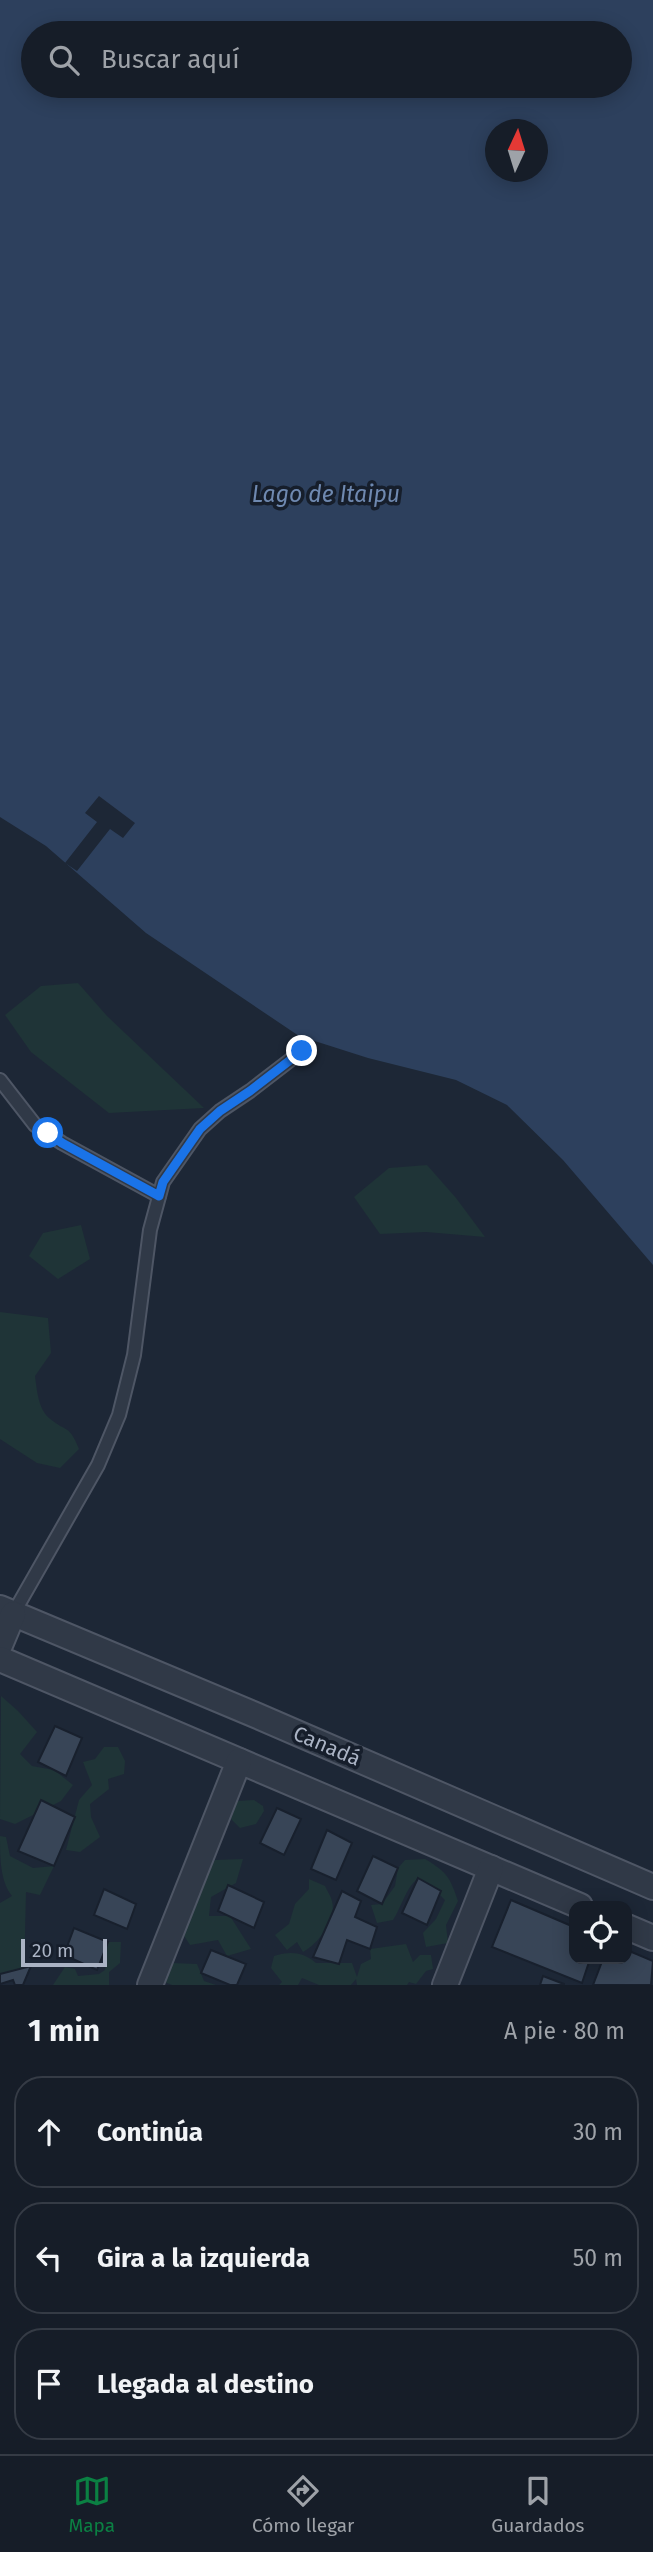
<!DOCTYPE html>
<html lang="es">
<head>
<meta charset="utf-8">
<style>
	body { margin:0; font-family:"Fira Sans",sans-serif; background:#232a34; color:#f1f3f6 }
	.controls { position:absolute; right:21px; bottom:21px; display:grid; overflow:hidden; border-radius:14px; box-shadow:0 4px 18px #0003 }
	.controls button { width:63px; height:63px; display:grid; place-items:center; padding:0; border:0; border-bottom:2px solid #353b45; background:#161d28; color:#f1f3f6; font:35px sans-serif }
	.compass { position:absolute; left:485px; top:119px; width:63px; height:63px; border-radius:50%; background:#161d28; box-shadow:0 4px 18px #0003; rotate:4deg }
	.scale { position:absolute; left:21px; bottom:18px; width:86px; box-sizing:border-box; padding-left:7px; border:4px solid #aab3c4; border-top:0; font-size:19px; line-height:24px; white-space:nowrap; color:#aab3c4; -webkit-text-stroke:5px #161e2b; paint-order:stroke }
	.stop { position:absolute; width:21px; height:21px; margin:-16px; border:5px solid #1a73e8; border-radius:50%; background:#fff }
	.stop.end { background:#1a73e8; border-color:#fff; box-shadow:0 2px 7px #0008 }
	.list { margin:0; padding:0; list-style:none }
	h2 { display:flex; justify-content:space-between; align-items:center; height:91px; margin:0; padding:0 28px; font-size:30px }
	h2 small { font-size:23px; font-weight:400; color:#9ea2a8 }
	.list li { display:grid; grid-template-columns:46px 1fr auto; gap:21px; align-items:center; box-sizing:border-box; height:112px; margin:0 14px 14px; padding:0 14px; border:2px solid #353b45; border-radius:28px }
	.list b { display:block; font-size:26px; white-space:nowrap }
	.list em { font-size:23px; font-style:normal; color:#9ea2a8 }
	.icon { flex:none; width:38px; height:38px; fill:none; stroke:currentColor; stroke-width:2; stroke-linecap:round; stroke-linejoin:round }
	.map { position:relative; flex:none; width:653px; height:1985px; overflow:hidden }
	.search { position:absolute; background:#161d28; box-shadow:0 4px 18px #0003; left:21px; right:21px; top:21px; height:77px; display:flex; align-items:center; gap:18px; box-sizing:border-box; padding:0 24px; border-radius:38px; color:#9ea2a8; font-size:26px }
	.sheet { height:469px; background:#161d28 }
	nav { display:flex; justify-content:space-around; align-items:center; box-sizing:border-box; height:98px; border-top:2px solid #353b45; background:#161d28; font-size:19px; color:#9ea2a8 }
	nav a { display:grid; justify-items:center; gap:4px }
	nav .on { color:#0b8043 }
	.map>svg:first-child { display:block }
</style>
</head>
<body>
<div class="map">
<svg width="653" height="1985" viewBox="0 0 653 1985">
	<rect width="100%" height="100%" fill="#1d2736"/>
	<g fill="#1f3437">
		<polygon points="78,983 107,1016 204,1108 109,1113 31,1052 5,1015 41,986"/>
		<polygon points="427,1165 456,1198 485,1237 426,1232 380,1234 354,1197 389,1168"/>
		<polygon points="81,1225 90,1259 58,1279 29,1256 43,1233"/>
		<path d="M0 1312 48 1318 51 1353 35 1376C37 1390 38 1408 49 1418 67 1433 69 1424 79 1449L60 1468 37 1463 0 1439Z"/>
		<polygon points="1,1696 18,1711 37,1732 20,1754 32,1766 54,1770 73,1785 61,1801 15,1824 0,1819"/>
		<polygon points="104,1747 118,1747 125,1761 124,1774 108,1779 109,1789 90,1804 91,1817 100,1837 80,1852 66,1850 79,1800 92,1785 83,1762 95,1759"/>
		<polygon points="254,1800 263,1806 264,1811 256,1824 240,1828 231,1819 237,1801"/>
		<path d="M0 1836 6 1837 10 1856 33 1868 54 1866 40 1895 26 1892 24 1975 0 1984V1903L12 1896C0 1881 0 1857 0 1836Z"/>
		<polygon points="243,1859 236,1883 211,1897 209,1916 230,1916 251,1949 227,1956 218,1940 190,1945 181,1931 185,1913 193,1911 191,1894 215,1860"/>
		<path d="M425 1859C447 1872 450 1877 458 1901L446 1925 448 1943 426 1947 423 1933 436 1919 445 1900 430 1885 418 1878C405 1889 402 1906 393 1920L377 1923 371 1905 382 1904 395 1886 398 1868 405 1860Z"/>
		<path d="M309 1879 325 1886C327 1891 331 1896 332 1901 337 1920 318 1944 303 1952L297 1942 287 1950 275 1935 289 1924 295 1904 309 1889Z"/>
		<polygon points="108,1942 121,1942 120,1963 109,1972 109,1985 53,1985 65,1967 75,1969 78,1976 99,1974 105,1970"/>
		<path d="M406 1944 413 1962 420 1955H431L433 1969 426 1971 416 1984 409 1982 407 1985H357L356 1979 351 1985H319L302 1978 298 1985H279L282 1982 271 1968 274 1956C290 1951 303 1952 316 1963H352L357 1977 361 1964 371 1959 370 1949Z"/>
		<polygon points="173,1963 197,1964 204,1981 216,1985 172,1985 162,1981"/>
	</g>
	<path fill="#2d405d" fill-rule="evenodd" d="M0 0H653V1265L563 1160 507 1105 456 1080 368 1058 299 1036 146 933 46 846 0 817ZM33 33H620V86H33ZM496 130H538V172H496Z"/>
	<polygon fill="#1d2736" points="99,796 135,823 123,838 110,829 77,871 65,863 97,822 85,813"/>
	<g fill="#384557" stroke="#18202d" stroke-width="2">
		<polygon points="55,1726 82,1738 66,1776 38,1762"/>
		<polygon points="41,1800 75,1817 54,1866 18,1851"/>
		<polygon points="277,1808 301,1819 284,1855 260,1843"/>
		<polygon points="327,1830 352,1843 336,1880 311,1869"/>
		<polygon points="373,1856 398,1868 382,1904 357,1891"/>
		<polygon points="418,1878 441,1891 427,1925 402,1913"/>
		<polygon points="228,1885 264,1902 254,1928 218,1911"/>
		<polygon points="104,1889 136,1904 127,1929 94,1915"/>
		<polygon points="342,1891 361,1901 355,1917 377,1927 370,1949 347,1940 339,1964 313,1957"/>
		<polygon points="511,1900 574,1927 574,1959 590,1959 582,1983 492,1947"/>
		<polygon points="74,1928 108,1942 97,1970 64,1955"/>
		<polygon points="211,1950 246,1964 237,1985 230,1985 201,1973"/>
		<polygon points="627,1950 653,1961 651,1985 593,1985 603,1959 627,1959"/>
		<polygon points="31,1966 23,1985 15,1985 13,1980 0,1984 0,1974"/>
		<polygon points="543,1976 564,1984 564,1985 540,1985"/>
	</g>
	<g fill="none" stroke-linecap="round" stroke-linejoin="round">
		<defs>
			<g id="service">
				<polyline points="0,1080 35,1125 62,1143 159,1196"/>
				<polyline points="13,1614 98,1465 119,1415 134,1355 150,1230 163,1182 200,1129 220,1111 250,1091 302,1051"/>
			</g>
			<g id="minor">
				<polyline points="0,1608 253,1714 653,1887"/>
				<polyline points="0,1645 13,1614"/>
				<polyline points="0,1659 580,1906"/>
				<polyline points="627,1927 653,1938"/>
				<polyline points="150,1985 239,1761"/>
				<polyline points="445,1985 491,1868"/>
			</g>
		</defs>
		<use href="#service" stroke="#4e5665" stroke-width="16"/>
		<use href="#minor" stroke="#4e5665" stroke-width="28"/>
		<use href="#service" stroke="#303947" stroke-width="12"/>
		<use href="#minor" stroke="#303947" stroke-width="24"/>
	</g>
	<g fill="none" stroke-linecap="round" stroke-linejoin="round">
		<polyline stroke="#1a73e8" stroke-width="9" points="48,1133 62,1143 159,1196 163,1182 200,1129 220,1111 250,1091 302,1051"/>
	</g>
	<g text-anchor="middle" stroke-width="7" stroke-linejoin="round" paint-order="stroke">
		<g font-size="21" fill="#aab3c4" stroke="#161e2b">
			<text transform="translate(327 1746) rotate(23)" y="7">Canadá</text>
		</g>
		<g font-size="23" font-style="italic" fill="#6f89b0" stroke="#161e2b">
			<text x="326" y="502">Lago de Itaipu</text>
		</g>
	</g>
</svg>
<div class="controls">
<button><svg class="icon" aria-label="locate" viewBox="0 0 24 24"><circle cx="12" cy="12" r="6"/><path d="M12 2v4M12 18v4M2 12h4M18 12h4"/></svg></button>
</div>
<svg class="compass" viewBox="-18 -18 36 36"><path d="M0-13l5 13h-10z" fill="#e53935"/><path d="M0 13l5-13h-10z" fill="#9ea2a8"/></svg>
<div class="scale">20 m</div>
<div class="stop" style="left:48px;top:1133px"></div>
<div class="stop end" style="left:302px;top:1051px"></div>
<div class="search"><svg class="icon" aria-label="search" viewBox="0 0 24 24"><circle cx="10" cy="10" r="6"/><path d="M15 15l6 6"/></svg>Buscar aquí</div>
</div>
<section class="sheet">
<h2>1 min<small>A pie · 80 m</small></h2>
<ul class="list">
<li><svg class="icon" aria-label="ahead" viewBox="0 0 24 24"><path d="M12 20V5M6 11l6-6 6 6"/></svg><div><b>Continúa</b></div><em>30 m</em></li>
<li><svg class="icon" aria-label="left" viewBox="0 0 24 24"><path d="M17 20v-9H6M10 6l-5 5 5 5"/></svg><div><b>Gira a la izquierda</b></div><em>50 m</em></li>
<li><svg class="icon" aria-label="arrive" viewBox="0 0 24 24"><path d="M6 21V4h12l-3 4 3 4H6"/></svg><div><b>Llegada al destino</b></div></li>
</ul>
</section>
<nav>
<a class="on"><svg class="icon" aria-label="map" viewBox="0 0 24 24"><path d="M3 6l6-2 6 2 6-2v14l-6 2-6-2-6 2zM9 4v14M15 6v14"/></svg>Mapa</a>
<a><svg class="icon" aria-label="directions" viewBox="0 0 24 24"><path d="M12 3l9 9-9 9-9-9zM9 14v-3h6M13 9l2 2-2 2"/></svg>Cómo llegar</a>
<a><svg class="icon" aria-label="saved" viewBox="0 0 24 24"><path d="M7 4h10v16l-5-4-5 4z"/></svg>Guardados</a>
</nav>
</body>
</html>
